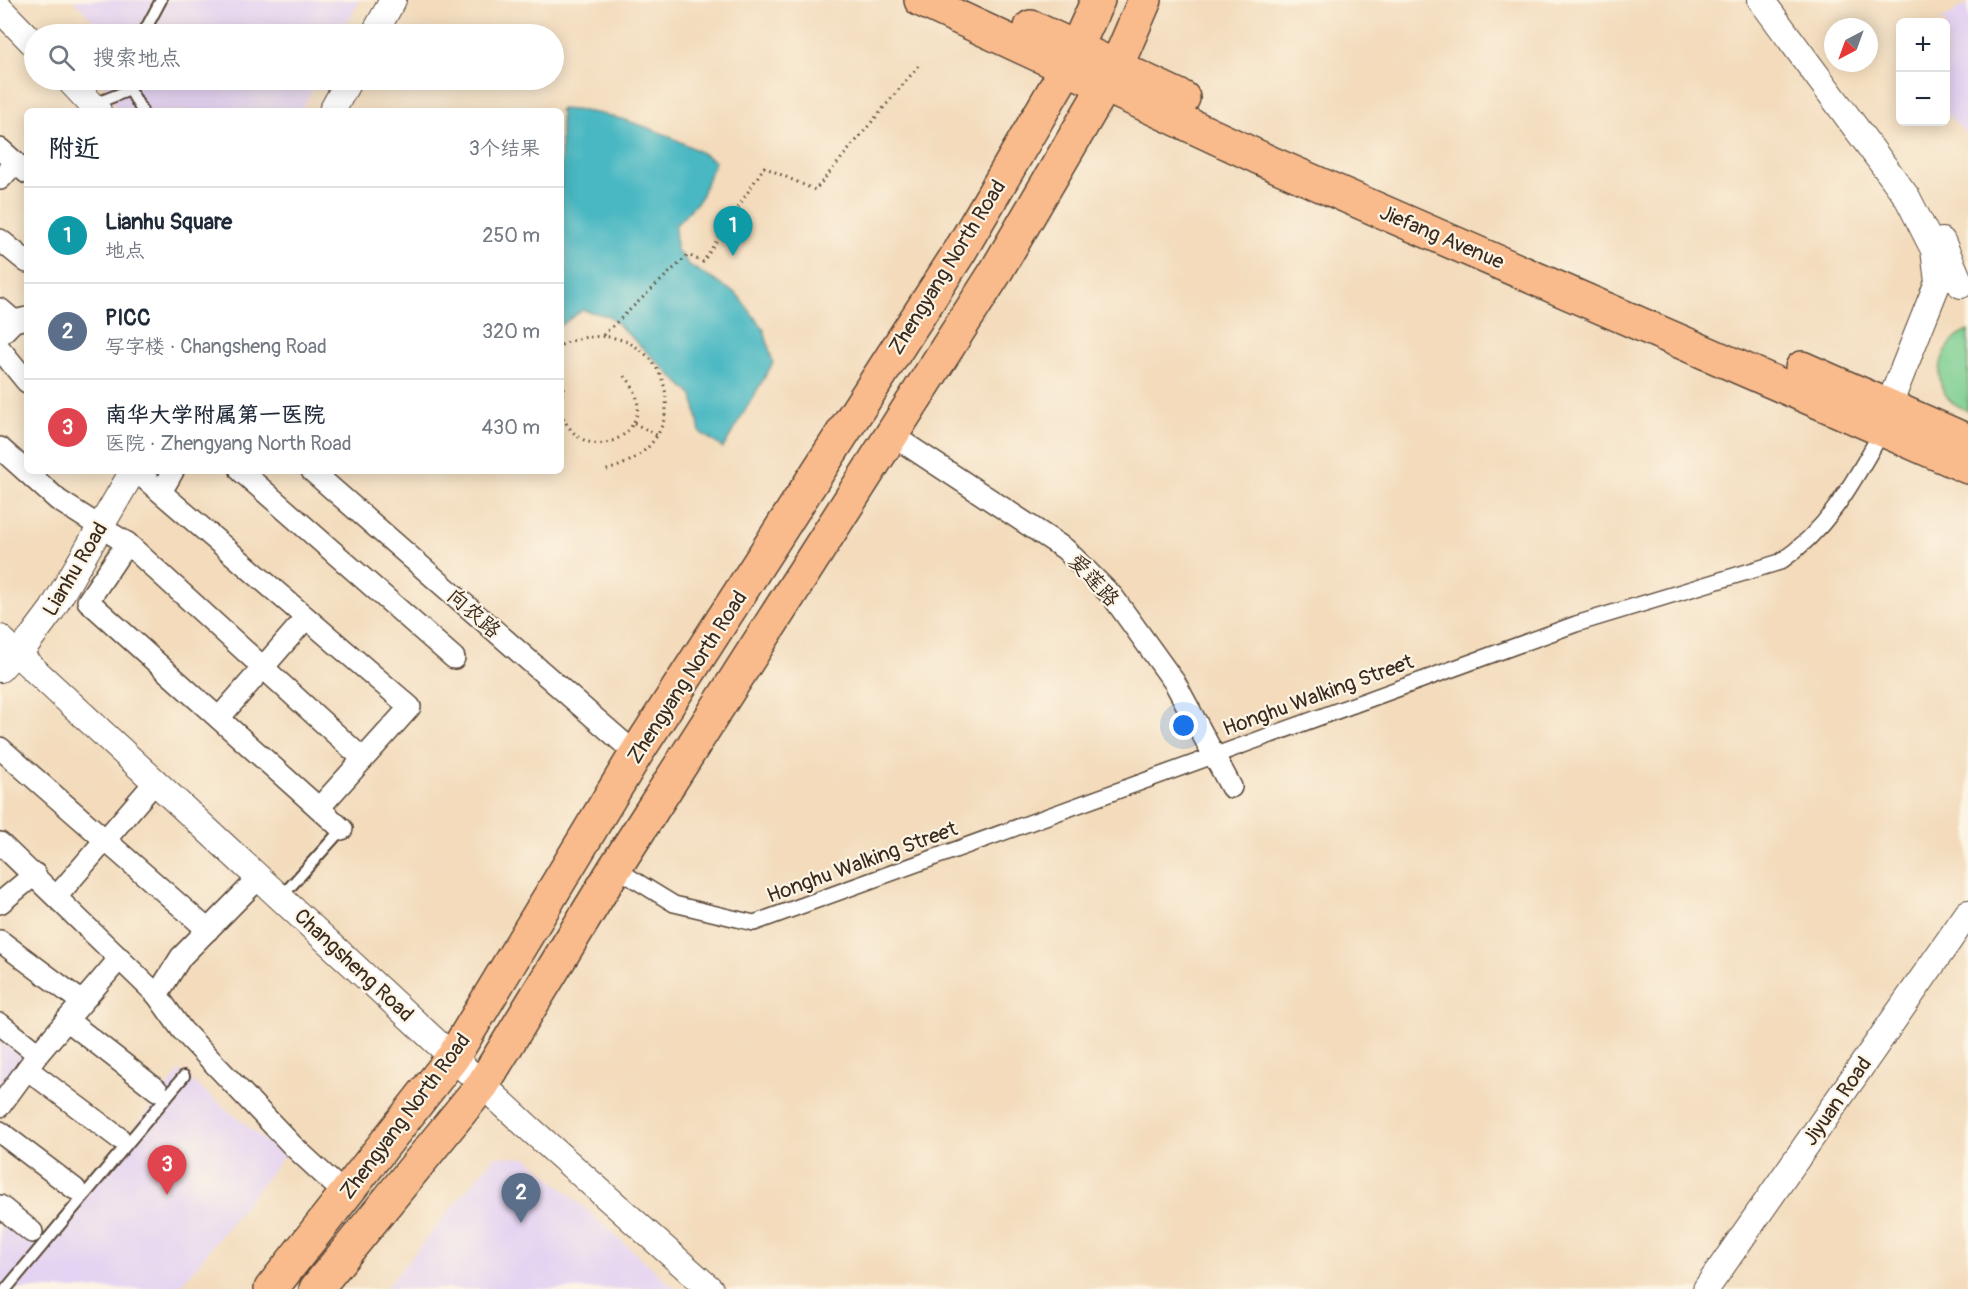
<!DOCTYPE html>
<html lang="zh">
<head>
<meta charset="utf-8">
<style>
	body { margin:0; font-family:Pangolin,"LXGW WenKai TC",sans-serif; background:#f6f6f7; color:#1f2937 }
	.controls { position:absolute; right:18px; top:18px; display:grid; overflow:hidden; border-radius:9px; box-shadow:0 3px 15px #0003 }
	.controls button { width:54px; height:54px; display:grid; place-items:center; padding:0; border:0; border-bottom:2px solid #e0e1e3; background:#fff; color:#1f2937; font:30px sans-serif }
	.compass { position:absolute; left:1824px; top:18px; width:54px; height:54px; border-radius:50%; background:#fff; box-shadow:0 3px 15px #0003; rotate:221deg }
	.you { position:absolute; left:1184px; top:726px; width:21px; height:21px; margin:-15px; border:4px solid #fff; border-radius:50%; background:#1a73e8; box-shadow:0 0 0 9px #1a73e833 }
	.badge { display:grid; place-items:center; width:39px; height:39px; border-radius:50%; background:#db2777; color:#fff; font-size:20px; font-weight:700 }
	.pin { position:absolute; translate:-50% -50px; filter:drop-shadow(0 2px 3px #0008) }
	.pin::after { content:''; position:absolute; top:32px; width:21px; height:18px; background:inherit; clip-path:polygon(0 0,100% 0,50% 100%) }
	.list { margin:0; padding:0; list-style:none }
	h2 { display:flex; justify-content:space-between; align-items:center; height:78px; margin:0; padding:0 24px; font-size:26px }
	h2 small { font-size:20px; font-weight:400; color:#747a83 }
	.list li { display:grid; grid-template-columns:39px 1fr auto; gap:18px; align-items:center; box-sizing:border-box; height:96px; padding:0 24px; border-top:2px solid #e0e1e3 }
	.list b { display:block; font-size:22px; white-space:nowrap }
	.list p { margin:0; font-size:20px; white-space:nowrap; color:#747a83 }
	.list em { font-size:20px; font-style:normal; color:#747a83 }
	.icon { flex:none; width:33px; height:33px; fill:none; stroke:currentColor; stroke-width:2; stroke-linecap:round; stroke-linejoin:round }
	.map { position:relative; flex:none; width:1968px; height:1289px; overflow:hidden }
	.search { position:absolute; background:#fff; box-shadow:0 3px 15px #0003; left:24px; top:24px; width:540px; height:66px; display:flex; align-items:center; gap:15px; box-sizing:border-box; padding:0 21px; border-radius:33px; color:#747a83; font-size:22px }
	.panel { position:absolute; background:#fff; box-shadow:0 3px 15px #0003; left:24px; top:108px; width:540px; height:366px; border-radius:9px }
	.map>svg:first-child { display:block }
</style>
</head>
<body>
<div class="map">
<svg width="1968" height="1289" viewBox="0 0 1968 1289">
	<rect width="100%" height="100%" fill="#fcf5e5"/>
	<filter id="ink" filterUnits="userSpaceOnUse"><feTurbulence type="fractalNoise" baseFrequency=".0167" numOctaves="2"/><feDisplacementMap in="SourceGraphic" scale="12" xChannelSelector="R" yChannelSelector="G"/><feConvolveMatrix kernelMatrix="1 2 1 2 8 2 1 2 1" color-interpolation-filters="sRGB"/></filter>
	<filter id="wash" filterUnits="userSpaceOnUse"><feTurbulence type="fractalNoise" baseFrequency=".008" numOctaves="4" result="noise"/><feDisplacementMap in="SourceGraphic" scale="24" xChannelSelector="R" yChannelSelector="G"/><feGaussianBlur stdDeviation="1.35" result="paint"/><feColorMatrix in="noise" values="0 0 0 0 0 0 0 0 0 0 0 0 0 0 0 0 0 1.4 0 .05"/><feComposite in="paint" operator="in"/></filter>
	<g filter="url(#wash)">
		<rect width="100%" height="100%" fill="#f3dbbc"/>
		<g fill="#e4d3f2">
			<polygon points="73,0 360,0 341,34 106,34"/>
			<polygon points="1968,3 1968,135 1946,113 1946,22 1939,22"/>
			<polygon points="102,80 318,80 301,111 118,111"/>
			<polygon points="0,1040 28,1062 0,1099"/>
			<polygon points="180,1071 284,1156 178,1289 0,1289 0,1216 37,1245 98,1174"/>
			<polygon points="495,1156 528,1158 676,1289 385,1289"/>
		</g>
		<path fill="#79cd90" stroke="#5a7c57" stroke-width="1.5" d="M1968 331V411C1961 407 1953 405 1948 398 1930 376 1943 341 1968 331Z"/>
		<path fill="#49b8c2" stroke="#427170" stroke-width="1.5" d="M561 109C614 111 670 133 715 161L700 199 675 226 676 249 690 266 737 294 764 330 773 363 723 448 700 432 693 396 609 316 582 310 561 325V111H559Z"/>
	</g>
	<g filter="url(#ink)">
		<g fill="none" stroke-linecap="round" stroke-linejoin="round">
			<defs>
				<g id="service">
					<polyline points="143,34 161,0"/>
					<polyline points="132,80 130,90 142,111"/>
					<polyline points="94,104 130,90"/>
					<polyline points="281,897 342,829"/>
					<polyline points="6,1289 184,1076"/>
				</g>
				<path id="pedestrian" d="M615 868 674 904 754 923 1576 624 1780 562C1831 527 1854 480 1884 428"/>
				<g id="minor">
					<polyline points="0,149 27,173"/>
					<polyline points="0,179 15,163"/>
					<polyline points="0,240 27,262"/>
					<polyline points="0,309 14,321"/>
					<polyline points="0,335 14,321 27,318"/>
					<polyline points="0,349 27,382"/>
					<polyline points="892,435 1065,549 1113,597 1175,683 1231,787"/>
					<polyline points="0,448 58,500 91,521"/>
					<polyline points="136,471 410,707 319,808"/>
					<polyline points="241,471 454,658"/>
					<polyline points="312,471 636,754"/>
					<polyline points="161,492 173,471"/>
					<polyline points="100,527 127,543 363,759"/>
					<polyline points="127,543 88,601 342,829"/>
					<polyline points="219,718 306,618"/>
					<polyline points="0,748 208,930"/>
					<polyline points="0,843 157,995 182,1030 293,1146 346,1195"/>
					<polyline points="57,896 149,789"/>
					<polyline points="0,903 35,874"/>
					<polyline points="0,941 82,1002"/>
					<polyline points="157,995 181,957 252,885"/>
					<polyline points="67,1020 157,1090"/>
					<polyline points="0,1024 38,1054"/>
					<polyline points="27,1069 119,1138"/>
					<polyline points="0,1106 38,1054 120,958"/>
					<polyline points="0,1132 75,1189"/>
					<polyline points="0,1206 32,1232"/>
				</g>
				<g id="tertiary">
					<polyline points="1761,0 1907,197 1934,250 1938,282 1889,405"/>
					<polyline points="0,9 34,44"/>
					<polyline points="374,34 393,0"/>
					<polyline points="69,80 98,111"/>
					<polyline points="332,111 349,80"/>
					<polyline points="1942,241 1961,285"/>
					<polyline points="0,638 529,1128 710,1289"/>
					<polyline points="0,669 9,659 19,654 52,610 133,471"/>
					<polyline points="1706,1289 1968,913"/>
				</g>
				<g id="primary">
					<polyline points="271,1289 453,1057 636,754 960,251 1067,68 1098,0"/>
					<polyline points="316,1289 483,1084 615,868 995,273 1117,65 1145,0"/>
				</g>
				<g id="trunk">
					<polyline points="921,0 1273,164 1968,467"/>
					<polyline points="1031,27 1183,98"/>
					<polyline points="1802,368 1968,441"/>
				</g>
			</defs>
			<use href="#service" stroke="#574536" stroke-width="14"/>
			<use href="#pedestrian" stroke="#574536" stroke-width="18"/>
			<use href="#minor" stroke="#574536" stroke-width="24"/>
			<use href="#tertiary" stroke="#574536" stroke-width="28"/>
			<use href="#primary" stroke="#574536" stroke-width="36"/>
			<use href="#trunk" stroke="#574536" stroke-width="36"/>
			<g stroke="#574536" stroke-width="3" stroke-dasharray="1.5 4.5" stroke-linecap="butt">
				<polyline points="603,335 688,255 703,262 764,167 815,190 921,63"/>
				<path d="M561 345C664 300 715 444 603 471"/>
				<polyline points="561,384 565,386 561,398"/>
				<path d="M561 412C586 480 673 424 622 373"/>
				<polyline points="634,423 658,436"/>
			</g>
			<use href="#service" stroke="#fff" stroke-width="10"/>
			<use href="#pedestrian" stroke="#fff" stroke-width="15"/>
			<use href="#minor" stroke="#fff" stroke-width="21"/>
			<use href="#tertiary" stroke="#fff" stroke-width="26"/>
			<use href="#primary" stroke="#fabb8c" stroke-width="33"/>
			<use href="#trunk" stroke="#fabb8c" stroke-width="33"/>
		</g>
	</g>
	<g text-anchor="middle" stroke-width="4.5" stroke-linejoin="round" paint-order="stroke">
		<g font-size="21" fill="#3b2a1e" stroke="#fcf5e5">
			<text transform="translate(1442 237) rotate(23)" y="7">Jiefang Avenue</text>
			<text transform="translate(947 267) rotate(-58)" y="7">Zhengyang North Road</text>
			<text transform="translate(75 569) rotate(-59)" y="7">Lianhu Road</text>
			<text transform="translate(1094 580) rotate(47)" y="7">爱莲路</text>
			<text transform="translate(474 613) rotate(41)" y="7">向农路</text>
			<text transform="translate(687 677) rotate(-57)" y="7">Zhengyang North Road</text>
			<text transform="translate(1318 695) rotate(-20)" y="7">Honghu Walking Street</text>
			<text transform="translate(862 862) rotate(-20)" y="7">Honghu Walking Street</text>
			<text transform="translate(354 965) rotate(43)" y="7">Changsheng Road</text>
			<text transform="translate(1837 1101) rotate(-55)" y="7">Jiyuan Road</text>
			<text transform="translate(405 1116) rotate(-53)" y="7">Zhengyang North Road</text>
		</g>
	</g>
</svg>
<div class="controls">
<button>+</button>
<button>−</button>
</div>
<svg class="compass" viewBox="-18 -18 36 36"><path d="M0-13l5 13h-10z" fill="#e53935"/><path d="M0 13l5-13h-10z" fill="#747a83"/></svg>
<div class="you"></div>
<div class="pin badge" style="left:733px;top:256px;background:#0f9aa8">1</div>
<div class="pin badge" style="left:521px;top:1223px;background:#5c6f8a">2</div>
<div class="pin badge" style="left:167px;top:1195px;background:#e0444e">3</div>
<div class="search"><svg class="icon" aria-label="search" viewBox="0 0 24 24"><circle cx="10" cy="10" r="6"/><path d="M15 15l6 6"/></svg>搜索地点</div>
<section class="panel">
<h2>附近<small>3个结果</small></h2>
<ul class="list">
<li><span class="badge" style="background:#0f9aa8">1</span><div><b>Lianhu Square</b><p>地点</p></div><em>250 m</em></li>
<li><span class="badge" style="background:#5c6f8a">2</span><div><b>PICC</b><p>写字楼 · Changsheng Road</p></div><em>320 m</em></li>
<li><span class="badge" style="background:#e0444e">3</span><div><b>南华大学附属第一医院</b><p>医院 · Zhengyang North Road</p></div><em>430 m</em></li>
</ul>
</section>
</div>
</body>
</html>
